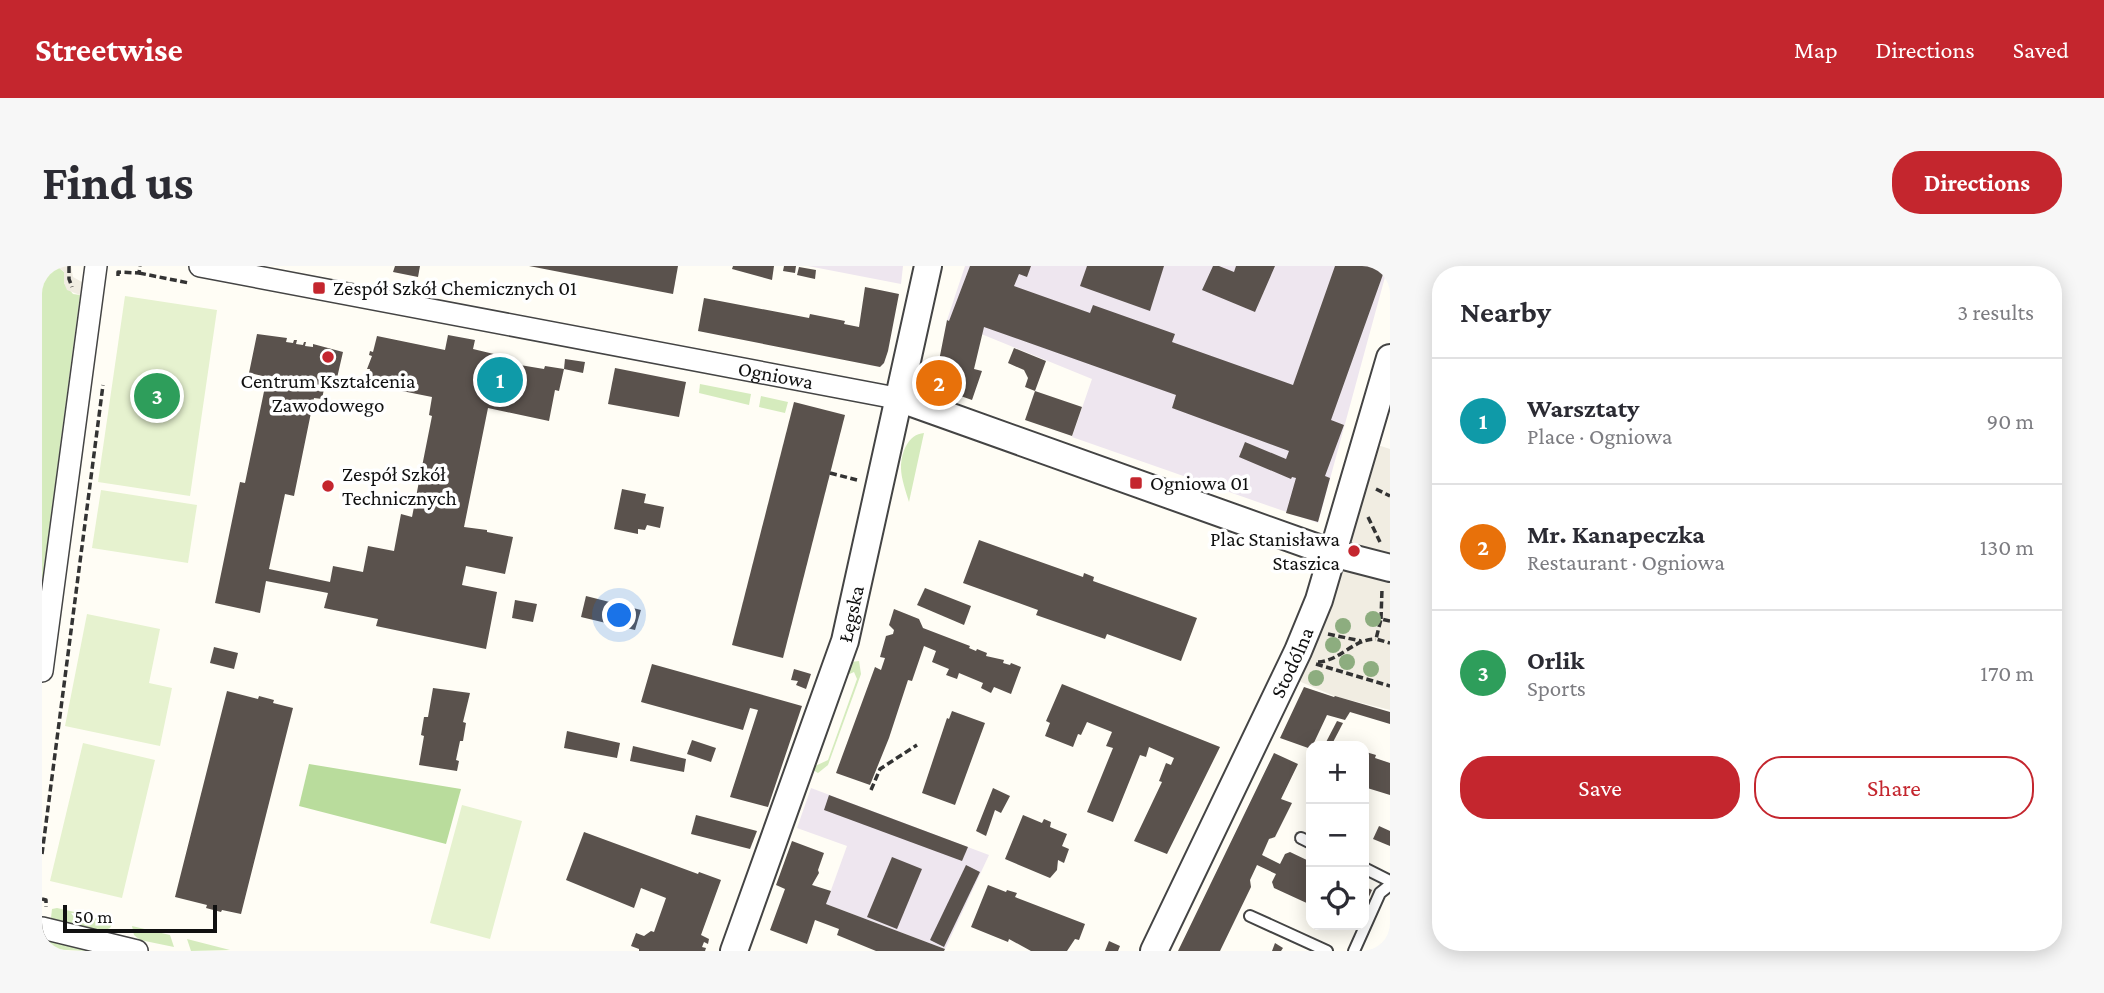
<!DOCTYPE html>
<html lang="en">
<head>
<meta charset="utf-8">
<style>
	body { margin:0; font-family:"Crimson Pro",serif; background:#f7f7f7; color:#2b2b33 }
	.controls { position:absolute; right:21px; bottom:21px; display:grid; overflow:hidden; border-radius:14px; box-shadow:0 4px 18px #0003 }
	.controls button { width:63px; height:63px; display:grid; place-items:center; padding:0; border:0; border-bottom:2px solid #e1e1e2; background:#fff; color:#2b2b33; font:35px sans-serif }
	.scale { position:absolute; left:21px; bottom:18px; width:154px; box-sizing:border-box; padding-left:7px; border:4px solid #111; border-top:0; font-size:19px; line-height:24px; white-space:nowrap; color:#111; -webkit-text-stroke:5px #fff; paint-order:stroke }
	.you { position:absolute; left:578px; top:350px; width:24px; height:24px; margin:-18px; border:5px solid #fff; border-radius:50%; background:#1a73e8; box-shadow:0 0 0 10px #1a73e833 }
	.badge { display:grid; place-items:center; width:46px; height:46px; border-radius:50%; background:#c4262e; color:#fff; font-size:23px; font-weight:700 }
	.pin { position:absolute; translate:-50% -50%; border:4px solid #fff; box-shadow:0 2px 7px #0006 }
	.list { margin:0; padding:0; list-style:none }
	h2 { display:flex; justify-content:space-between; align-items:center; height:91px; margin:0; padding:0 28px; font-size:30px }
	h2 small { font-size:23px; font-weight:400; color:#7c7c81 }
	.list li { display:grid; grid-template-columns:46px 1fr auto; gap:21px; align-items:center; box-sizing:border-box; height:126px; padding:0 28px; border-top:2px solid #e1e1e2 }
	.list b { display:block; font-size:26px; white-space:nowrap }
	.list p { margin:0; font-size:23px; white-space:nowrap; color:#7c7c81 }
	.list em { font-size:23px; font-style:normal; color:#7c7c81 }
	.actions { display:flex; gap:14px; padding:21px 28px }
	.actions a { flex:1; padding:16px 0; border:2px solid #c4262e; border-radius:28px; text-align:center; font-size:24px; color:#c4262e }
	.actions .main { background:#c4262e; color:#fff }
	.icon { flex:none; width:38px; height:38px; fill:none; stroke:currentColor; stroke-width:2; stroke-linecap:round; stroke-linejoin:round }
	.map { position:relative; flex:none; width:1348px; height:685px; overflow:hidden; border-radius:28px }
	header { display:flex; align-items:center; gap:42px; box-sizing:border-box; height:98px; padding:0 35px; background:#c4262e; color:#fff }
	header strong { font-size:33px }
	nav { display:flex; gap:38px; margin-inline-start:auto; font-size:24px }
	.intro { display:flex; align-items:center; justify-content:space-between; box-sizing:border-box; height:168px; padding:0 42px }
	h1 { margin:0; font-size:49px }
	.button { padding:18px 32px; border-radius:28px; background:#c4262e; color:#fff; font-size:24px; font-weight:700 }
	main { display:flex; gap:42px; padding:0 42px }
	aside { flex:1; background:#fff; border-radius:28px; box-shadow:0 4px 18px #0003 }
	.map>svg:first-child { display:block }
</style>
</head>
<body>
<header>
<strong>Streetwise</strong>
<nav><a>Map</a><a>Directions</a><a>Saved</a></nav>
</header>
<div class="intro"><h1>Find us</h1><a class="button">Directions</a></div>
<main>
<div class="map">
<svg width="1348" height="685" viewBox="0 0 1348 685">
	<rect width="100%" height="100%" fill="#fffdf5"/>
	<g fill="#eee6ef">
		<polygon points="766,0 861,0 859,18"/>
		<polygon points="923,0 1346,0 1276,257 1030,171 1050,113 905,54"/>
		<polygon points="769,522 947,589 903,683 784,638 805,580 755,562"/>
	</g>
	<g fill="#d5ebbd">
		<polygon points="16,1 22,6 22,17 31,28 38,29 0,317 0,12"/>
		<polygon points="658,118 709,128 707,139 657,127"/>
		<polygon points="719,130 746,136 743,147 717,141"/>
		<path d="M882 167 867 236C864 226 859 212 859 202 859 187 866 168 882 167Z"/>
		<polygon points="817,395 819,408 786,499 776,507 771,504 771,501 786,494 815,413 812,406 803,410 809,396"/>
		<polygon points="15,642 72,655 68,662 61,665 9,652 10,643"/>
		<polygon points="90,660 128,669 132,681 98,674 92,669"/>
		<polygon points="145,673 188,684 149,685"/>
		<polygon points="6,675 44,684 45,685 4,683"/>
	</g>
	<polygon fill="#b9dc9c" points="267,498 419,523 404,578 257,540"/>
	<g fill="#e6f2cf">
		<polygon points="83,30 175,44 148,230 56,216"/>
		<polygon points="59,224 155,239 146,297 50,282"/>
		<polygon points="45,348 118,363 107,417 130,422 118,480 23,460"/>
		<polygon points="41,477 113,494 80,632 8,615"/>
		<polygon points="420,539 480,555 448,673 388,657"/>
	</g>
	<g fill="#f1ede2">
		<polygon points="0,0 29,0 31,11 40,16 38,29 25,24 22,17 22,6 16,1 0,12"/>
		<polygon points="1311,171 1348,183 1348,444 1292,430 1233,405 1259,349"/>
	</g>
	<g fill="#5a524d">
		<polygon points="353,0 378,0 376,11 351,6"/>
		<polygon points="487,0 636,0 631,28"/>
		<polygon points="691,0 732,0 730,14 690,3"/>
		<polygon points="742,0 754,0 753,7 741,5"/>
		<polygon points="928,0 989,0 985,11 977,8 972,20 1048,47 1051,39 1133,68 1130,76 1251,119 1293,0 1344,0 1289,154 1302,159 1283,210 1288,212 1276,256 1244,247 1254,212 1250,211 1249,213 1197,191 1203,176 1244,193 1247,185 1130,142 1134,129 942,61 932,103 940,105 930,134 896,122 893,115 905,54 907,55"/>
		<polygon points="1045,0 1122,0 1108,45 1038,20"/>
		<polygon points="1171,0 1177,0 1192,6 1194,0 1233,0 1213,46 1160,24"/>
		<polygon points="757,1 774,4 773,13 755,9"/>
		<polygon points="823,21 857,28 846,85 842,97 838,101 656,65 662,32 767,52 768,48 803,55 802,58 817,61"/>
		<polygon points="215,68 245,72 244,76 251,77 252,74 255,74 254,78 261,79 262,76 264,76 263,80 271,81 271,78 301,86 292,125 282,123 280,133 272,132 252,230 243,228 227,303 288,316 291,300 321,306 326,280 352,285 359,248 370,251 390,150 387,149 390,131 325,118 328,103 325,103 330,90 327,89 328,85 331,86 335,70 403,84 406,69 433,74 431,83 456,89 454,95 502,103 503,100 522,103 517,125 513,124 507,155 446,142 422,261 445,264 445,266 471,271 463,308 424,300 420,319 455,326 444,383 334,360 336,353 282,342 286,327 224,315 218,347 173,337 198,216 203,217 225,111 207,107"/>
		<polygon points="972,82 1004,95 993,125 983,121 986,112 982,104 966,97"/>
		<polygon points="523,93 543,96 541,107 522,103"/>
		<polygon points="573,102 644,116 637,151 566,138"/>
		<polygon points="993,125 1040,141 1030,170 983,154"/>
		<polygon points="752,136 803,149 741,392 690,379"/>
		<polygon points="580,223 604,228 602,237 622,241 618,262 605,259 603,264 596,263 596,268 572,263"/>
		<polygon points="937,274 1041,311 1042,307 1052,311 1051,315 1155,352 1139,395 1065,368 1063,373 994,349 996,344 921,317"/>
		<polygon points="883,322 929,340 922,359 875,339"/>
		<polygon points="544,330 599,344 593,364 539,351"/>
		<polygon points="473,334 495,338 491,356 470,352"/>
		<polygon points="852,343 877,353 881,362 928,380 927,382 934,385 935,383 945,387 944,390 962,394 961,397 968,399 969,397 979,401 969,428 952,421 949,427 939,422 941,417 917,407 915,413 904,409 907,403 890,396 894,385 882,380 870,415 866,414 847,472 828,519 794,507 833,401 839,404 843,392 838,391 844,370 851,368 852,364 847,359"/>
		<polygon points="172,381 196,387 192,403 168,397"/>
		<polygon points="610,398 760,440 726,541 688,531 716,444 708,442 701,464 599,436"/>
		<polygon points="752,403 769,408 764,423 754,419 756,415 749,414"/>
		<polygon points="1020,418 1178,481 1125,588 1092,575 1120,516 1117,515 1124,497 1129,499 1132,492 1107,481 1104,491 1098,489 1071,556 1045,546 1071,482 1064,480 1070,466 1045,456 1039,469 1036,468 1031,481 1003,470 1008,457 1004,455"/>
		<polygon points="1262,421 1292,431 1293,430 1348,446 1348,458 1308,446 1303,454 1285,449 1269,483 1238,472"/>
		<polygon points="391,422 428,427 421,456 424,457 421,475 418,475 414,494 417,495 415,505 377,499 382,470 379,469 382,451 386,451"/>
		<polygon points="185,425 216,433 217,430 232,434 231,437 251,442 199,648 180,644 179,646 164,642 165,639 133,631"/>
		<polygon points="910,445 943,457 913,539 880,527 905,452 907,453"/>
		<polygon points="1295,455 1301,457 1289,480 1282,480"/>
		<polygon points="525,465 578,477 575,492 522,482"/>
		<polygon points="650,474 674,482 669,496 645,488"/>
		<polygon points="591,480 644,493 642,506 588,495"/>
		<polygon points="1324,486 1334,489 1333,492 1348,497 1348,529 1322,521 1322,488"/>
		<polygon points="1232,487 1256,498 1239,533 1250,537 1233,571 1227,573 1220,589 1238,598 1243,588 1248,586 1269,596 1269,639 1232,622 1230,616 1234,608 1215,599 1208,614 1209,621 1178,685 1136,685"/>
		<polygon points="951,522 968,530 959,547 953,544 944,570 934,565"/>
		<polygon points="787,529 926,581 920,595 782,544"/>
		<polygon points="654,549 715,565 708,583 649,568"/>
		<polygon points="981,549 1000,557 1002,553 1009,556 1008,561 1025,568 1020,580 1027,583 1022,597 1016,594 1015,604 1008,612 963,593"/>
		<polygon points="1337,560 1348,565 1348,580 1331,573"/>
		<polygon points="542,566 656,608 657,606 679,614 659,669 667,673 666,678 662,676 660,681 664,682 663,685 597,685 597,683 589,680 594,667 602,670 609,665 612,666 624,632 599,622 592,642 524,614"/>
		<polygon points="750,575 782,587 776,604 777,607 770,619 789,625 784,638 903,683 902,685 834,685 795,669 797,663 773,654 765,678 728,664 743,623 734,619"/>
		<polygon points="850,591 880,603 855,663 825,651"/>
		<polygon points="924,599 938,606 902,681 888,674"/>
		<polygon points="946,619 964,626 965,624 975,627 973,631 1043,658 1037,674 1033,673 1025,685 989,685 967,673 966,676 929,661"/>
		<polygon points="1322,620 1330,624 1326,633 1330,634 1322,651"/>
		<polygon points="1067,675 1078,680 1076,685 1063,685"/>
		<polygon points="1233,677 1241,682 1239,685 1230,685"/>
	</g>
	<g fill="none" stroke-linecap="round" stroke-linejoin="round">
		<defs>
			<g id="service">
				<polyline points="1259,572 1269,577"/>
				<polyline points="1322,602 1348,615"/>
				<polyline points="1208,650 1285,685"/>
				<polyline points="1312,685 1338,627 1348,619"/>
			</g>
			<g id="minor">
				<path id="s1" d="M158 0 859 133"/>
				<polyline points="0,405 54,0"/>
				<polyline points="0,662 95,685"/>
			</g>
			<g id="tertiary">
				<polyline points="859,133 1290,287 1348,302"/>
				<path id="s2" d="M692 685 803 375 886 0"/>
				<path id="s3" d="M1112 685 1256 385 1277 334 1348 92"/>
			</g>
		</defs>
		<use href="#service" stroke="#444" stroke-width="14"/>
		<use href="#minor" stroke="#444" stroke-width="24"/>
		<use href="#tertiary" stroke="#444" stroke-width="30"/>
		<g stroke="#333" stroke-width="3.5" stroke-dasharray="7 3.5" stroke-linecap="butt">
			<polyline points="27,0 27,13 30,21"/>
			<polyline points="97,7 147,17"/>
			<polyline points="76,10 76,6 97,7 98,0"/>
			<polyline points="788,207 815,214"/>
			<polyline points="1334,223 1348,230"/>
			<polyline points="1326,251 1338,276"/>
			<polyline points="1339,353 1340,323"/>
			<polyline points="1348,355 1339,353 1334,373 1348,377"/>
			<polyline points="1286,368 1319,375"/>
			<path d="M1276 396C1298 395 1311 373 1334 373"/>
			<polyline points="1274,398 1348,420"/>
			<polyline points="829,524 838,503 875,479"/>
			<polyline points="0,588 61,119"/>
			<polyline points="0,633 4,634 4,641"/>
		</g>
		<use href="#service" stroke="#fff" stroke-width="10"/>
		<use href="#minor" stroke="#fff" stroke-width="21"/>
		<use href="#tertiary" stroke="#fff" stroke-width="26"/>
	</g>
	<g fill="#8dad7f">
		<circle cx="1331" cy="353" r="8"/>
		<circle cx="1301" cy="360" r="8"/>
		<circle cx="1291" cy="379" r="8"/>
		<circle cx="1305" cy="396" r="8"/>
		<circle cx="1329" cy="403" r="8"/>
		<circle cx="1274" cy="412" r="8"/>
	</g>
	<g fill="#c4262e" stroke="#fff" stroke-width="2.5">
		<rect x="270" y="15" width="14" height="14" rx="3.5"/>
		<circle cx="286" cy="91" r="7"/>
		<rect x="1087" y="210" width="14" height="14" rx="3.5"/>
		<circle cx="286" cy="220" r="7"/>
		<circle cx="1312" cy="285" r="7"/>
	</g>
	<g text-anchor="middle" stroke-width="7" stroke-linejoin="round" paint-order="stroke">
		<g font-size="21" fill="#111" stroke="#fff" text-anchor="start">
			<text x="291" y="29">Zespół Szkół Chemicznych 01</text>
			<text x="286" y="122" text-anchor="middle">Centrum Kształcenia<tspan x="286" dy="24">Zawodowego</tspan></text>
			<text x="300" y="215">Zespół Szkół<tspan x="300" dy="24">Technicznych</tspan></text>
			<text x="1108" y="224">Ogniowa 01</text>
			<text x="1298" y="280" text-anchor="end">Plac Stanisława<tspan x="1298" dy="24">Staszica</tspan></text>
		</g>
		<g font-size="21" fill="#111" stroke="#fff">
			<text dy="7" stroke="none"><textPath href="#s1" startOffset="586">Ogniowa</textPath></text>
			<text dy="7" stroke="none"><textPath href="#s2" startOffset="357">Łęgska</textPath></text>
			<text dy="7" stroke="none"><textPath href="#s3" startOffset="320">Stodólna</textPath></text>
		</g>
	</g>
</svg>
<div class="controls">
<button>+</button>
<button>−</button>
<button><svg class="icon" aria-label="locate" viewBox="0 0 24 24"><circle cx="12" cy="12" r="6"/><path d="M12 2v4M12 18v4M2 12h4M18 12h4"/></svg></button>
</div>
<div class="scale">50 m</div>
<div class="you"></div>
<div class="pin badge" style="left:458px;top:114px;background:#0f9aa8">1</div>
<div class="pin badge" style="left:897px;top:117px;background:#e8710a">2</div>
<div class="pin badge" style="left:115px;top:130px;background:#2e9e5b">3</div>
</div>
<aside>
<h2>Nearby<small>3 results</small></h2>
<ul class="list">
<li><span class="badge" style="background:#0f9aa8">1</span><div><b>Warsztaty</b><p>Place · Ogniowa</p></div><em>90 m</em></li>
<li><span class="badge" style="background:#e8710a">2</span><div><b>Mr. Kanapeczka</b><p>Restaurant · Ogniowa</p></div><em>130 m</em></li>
<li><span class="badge" style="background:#2e9e5b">3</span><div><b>Orlik</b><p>Sports</p></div><em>170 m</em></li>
</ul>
<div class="actions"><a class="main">Save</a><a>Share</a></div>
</aside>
</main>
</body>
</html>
